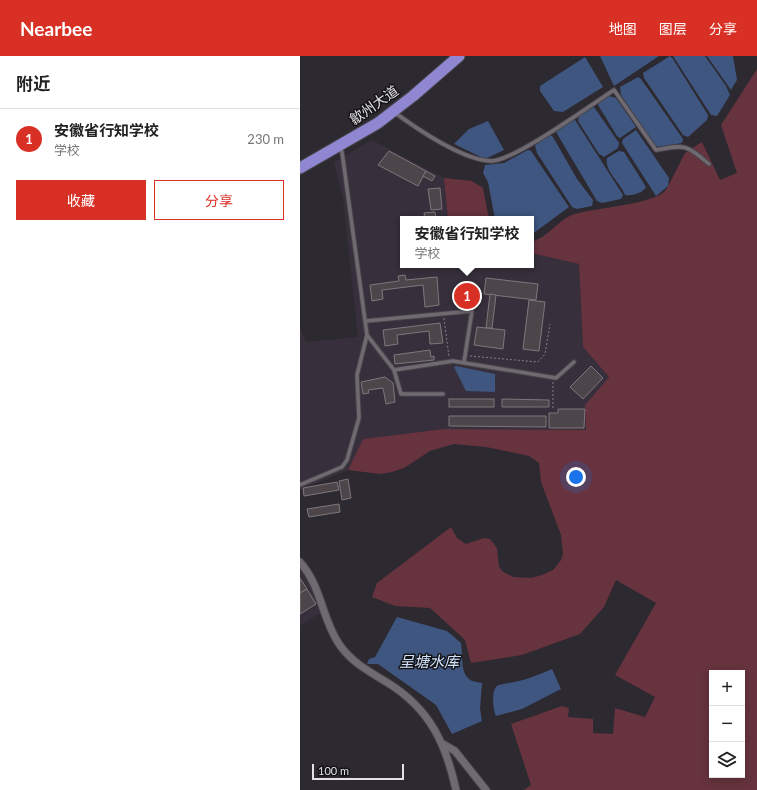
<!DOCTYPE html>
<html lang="zh">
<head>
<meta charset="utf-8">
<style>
	body { margin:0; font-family:Lato,"Noto Sans SC",sans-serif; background:#f6f6f6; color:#222 }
	.controls { position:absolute; right:12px; bottom:12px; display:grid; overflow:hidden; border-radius:0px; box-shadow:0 2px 10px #0003 }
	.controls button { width:36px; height:36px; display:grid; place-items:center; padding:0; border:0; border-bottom:1px solid #e0e0e0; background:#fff; color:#222; font:20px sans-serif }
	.scale { position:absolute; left:12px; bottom:10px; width:92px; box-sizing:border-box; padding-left:4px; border:2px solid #e4e1e5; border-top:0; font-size:11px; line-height:14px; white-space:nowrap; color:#e4e1e5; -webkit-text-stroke:3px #141316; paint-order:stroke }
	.you { position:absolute; left:276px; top:421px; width:14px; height:14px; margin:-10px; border:3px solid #fff; border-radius:50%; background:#1a73e8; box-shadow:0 0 0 6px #1a73e833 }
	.badge { display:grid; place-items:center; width:26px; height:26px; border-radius:50%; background:#d93025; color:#fff; font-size:13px; font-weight:700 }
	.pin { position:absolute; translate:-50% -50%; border:2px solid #fff; box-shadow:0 1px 4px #0006 }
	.popup { position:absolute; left:100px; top:160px; width:134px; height:52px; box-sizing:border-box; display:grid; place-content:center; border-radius:0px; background:#fff; filter:drop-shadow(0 1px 3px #0005); font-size:13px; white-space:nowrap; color:#767676 }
	.popup b { font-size:15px; color:#222 }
	.popup::after { content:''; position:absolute; left:50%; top:100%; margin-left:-8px; border:8px solid transparent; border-top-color:#fff }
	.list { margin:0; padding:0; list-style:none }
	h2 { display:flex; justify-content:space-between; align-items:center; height:52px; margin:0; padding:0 16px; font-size:17px }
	h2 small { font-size:13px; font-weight:400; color:#767676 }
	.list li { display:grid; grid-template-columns:26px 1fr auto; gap:12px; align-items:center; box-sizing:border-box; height:60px; padding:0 16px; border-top:1px solid #e0e0e0 }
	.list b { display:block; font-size:15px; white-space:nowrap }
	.list p { margin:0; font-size:13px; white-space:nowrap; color:#767676 }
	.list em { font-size:13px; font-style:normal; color:#767676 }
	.actions { display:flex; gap:8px; padding:12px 16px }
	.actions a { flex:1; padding:9px 0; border:1px solid #d93025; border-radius:0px; text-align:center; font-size:14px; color:#d93025 }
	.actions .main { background:#d93025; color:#fff }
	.icon { flex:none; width:22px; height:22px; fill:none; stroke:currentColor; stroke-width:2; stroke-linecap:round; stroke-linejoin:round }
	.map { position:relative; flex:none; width:457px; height:734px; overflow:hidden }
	header { display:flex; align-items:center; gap:24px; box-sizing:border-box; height:56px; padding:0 20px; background:#d93025; color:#fff }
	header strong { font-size:19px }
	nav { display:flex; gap:22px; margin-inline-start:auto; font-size:14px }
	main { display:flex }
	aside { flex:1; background:#fff }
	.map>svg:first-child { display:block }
</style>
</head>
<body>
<header>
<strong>Nearbee</strong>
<nav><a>地图</a><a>图层</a><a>分享</a></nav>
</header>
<main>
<aside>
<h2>附近<small></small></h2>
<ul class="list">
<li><span class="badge">1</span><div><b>安徽省行知学校</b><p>学校</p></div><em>230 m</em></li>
</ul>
<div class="actions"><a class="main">收藏</a><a>分享</a></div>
</aside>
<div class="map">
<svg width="457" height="734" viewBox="0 0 457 734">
	<rect width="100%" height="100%" fill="#2d2930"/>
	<g fill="#37303c">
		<polygon points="72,84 144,122 148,163 103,163 103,209 231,209 231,197 279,208 283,291 309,321 285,349 286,374 144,373 63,383 48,414 0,434 0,272 6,286 58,281 43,142 34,106"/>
		<polygon points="0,511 14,534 20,557 0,570"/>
	</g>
	<g fill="#66333e" fill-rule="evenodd">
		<path d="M457 13V734H224L231 729 211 668 262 650 269 652 268 661 293 663V677L313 678 315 652 345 661 355 641 315 619 356 547 316 524 304 551 280 578 222 599 171 607 165 584 130 552 95 550 72 541 77 527 151 471 157 482 166 488 184 482 190 483 197 492 199 510 202 515 213 521 231 522 242 519 253 514 261 504 263 498 261 479 241 426 239 407 229 400 186 391 154 388 130 395 104 412 92 416 80 418 48 414 63 383 144 373 286 374 285 349 309 321 283 291 279 208 231 197V186C248 182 258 163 275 158 294 152 356 148 366 134L385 97 402 86 420 124 437 117 421 69ZM412 617H442V719H412Z"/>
		<polygon points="144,122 172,125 183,132 189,163 148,163"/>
	</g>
	<g fill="#3e5680">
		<polygon points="300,0 359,0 314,30"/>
		<polygon points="370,0 373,3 408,59 407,64 388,81 383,79 344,22 343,17"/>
		<polygon points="373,0 405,0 426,30 430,39 417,60 411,59"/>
		<polygon points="407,0 433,0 437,24 431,34"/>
		<polygon points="285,1 303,31 263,56 254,55 240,35 240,30"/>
		<polygon points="338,21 341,23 383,83 382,87 358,91 354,88 321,39 320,31"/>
		<polygon points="309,40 316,42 336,71 320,82 317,80 298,49 299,46"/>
		<polygon points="294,51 319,87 318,92 304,101 299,98 278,65 279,59"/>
		<polygon points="272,64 275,64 323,139 321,143 302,147 297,145 256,76"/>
		<polygon points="188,65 204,94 185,103 154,88 169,73"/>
		<polygon points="336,74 369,122 368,130 356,140 322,87 323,83"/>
		<polygon points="250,79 253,81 277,123 293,144 292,150 277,153 272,151 237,97 235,89"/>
		<polygon points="228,94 231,95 269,151 231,179 231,163 195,163 188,126 183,117 185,109 204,107"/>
		<path d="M319 95 324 96 346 131C343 137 332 140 325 139 321 127 304 115 307 102Z"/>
		<polygon points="156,310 195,318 195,336 166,335 154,311"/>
		<path d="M97 561 147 575 161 587C163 597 160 616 169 623 172 626 178 626 182 627L180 653 182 665 152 678 136 649 78 608H67L69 603 75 601Z"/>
		<path d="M252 613 261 633 222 653 196 660C193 654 191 635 197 630 200 628 205 628 209 627 224 625 238 619 252 613Z"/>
	</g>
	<g fill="#4c4549" stroke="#7f777c">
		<polygon points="89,95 126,115 118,130 78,109"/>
		<polygon points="126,115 135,120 132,125 123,120"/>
		<polygon points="140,132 142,153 131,154 128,133"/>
		<polygon points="135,156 136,163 125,163 124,157"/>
		<polygon points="105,219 106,224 137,221 139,249 125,251 123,229 82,234 83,243 72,245 70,229 99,225 98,220"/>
		<polygon points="186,222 238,228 236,244 184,238"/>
		<polygon points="190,238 196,239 192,272 186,272"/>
		<polygon points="229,244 245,246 239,295 223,293"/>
		<polygon points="140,267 143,287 130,288 129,275 97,279 98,288 85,290 83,274"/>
		<polygon points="177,271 205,274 203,293 174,289"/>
		<polygon points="130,294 131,301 134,300 134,304 95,308 94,299"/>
		<polygon points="291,310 303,322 283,343 270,331"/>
		<polygon points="85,321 93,327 95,346 86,348 83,332 68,334 69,337 63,338 61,326"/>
		<rect x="149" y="343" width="45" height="8"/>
		<polygon points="202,343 249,344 249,351 202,351"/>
		<polygon points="258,353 285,353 284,372 249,372 249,357 258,357"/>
		<polygon points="149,360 246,360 246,371 149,370"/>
		<polygon points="48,423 51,442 42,444 39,425"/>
		<polygon points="37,426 39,434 4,440 3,432"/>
		<polygon points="39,448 40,456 9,461 7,453"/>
		<polygon points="0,522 7,533 0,537"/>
		<polygon points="7,533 16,548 0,558 0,537"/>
	</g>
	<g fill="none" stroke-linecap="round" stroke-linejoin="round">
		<defs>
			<g id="service">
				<path d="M94 56C117 73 164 105 192 105 215 104 291 49 314 34L356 94C386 88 386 89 409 108"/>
				<polyline points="66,265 172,255 164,306"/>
				<polyline points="67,279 94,314 101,338 143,338"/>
				<polyline points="94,314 153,305 256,322 274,306"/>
				<polyline points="0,429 42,411 47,404 59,362 57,319 67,279 42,96 40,91"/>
			</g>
			<g id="minor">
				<path d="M0 506C21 529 22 563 39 588 52 607 70 616 88 627 130 653 146 688 156 734"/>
				<polyline points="143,688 155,695 186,734"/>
			</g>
			<polyline id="trunk" points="0,112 78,67 113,40 159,0"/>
		</defs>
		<use href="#service" stroke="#474449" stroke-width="5.5"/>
		<use href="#minor" stroke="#474449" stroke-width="9"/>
		<use href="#trunk" stroke="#474449" stroke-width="13"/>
		<g stroke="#838085" stroke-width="1" stroke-dasharray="2 2" stroke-linecap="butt">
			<polyline points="144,262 149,301"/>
			<polyline points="170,300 238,306 245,298 250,268"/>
			<polyline points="253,326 253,354"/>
		</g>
		<use href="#service" stroke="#6f6a71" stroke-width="3.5"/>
		<use href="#minor" stroke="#6f6a71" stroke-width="7"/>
		<use href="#trunk" stroke="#8f87d1" stroke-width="11"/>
	</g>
	<g text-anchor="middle" stroke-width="3" stroke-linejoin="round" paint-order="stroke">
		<g font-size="14" fill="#e4e1e5" stroke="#141316">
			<text transform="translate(74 49) rotate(-35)" y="5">歙州大道</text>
		</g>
		<g font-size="15" font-style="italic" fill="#d2e3fe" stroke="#141316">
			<text x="129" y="611">呈塘水库</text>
		</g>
	</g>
</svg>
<div class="controls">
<button>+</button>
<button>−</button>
<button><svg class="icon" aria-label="layers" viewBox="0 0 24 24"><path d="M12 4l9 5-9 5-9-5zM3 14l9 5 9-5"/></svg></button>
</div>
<div class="scale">100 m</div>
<div class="you"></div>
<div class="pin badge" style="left:167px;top:240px">1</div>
<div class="popup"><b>安徽省行知学校</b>学校</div>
</div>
</main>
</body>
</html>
